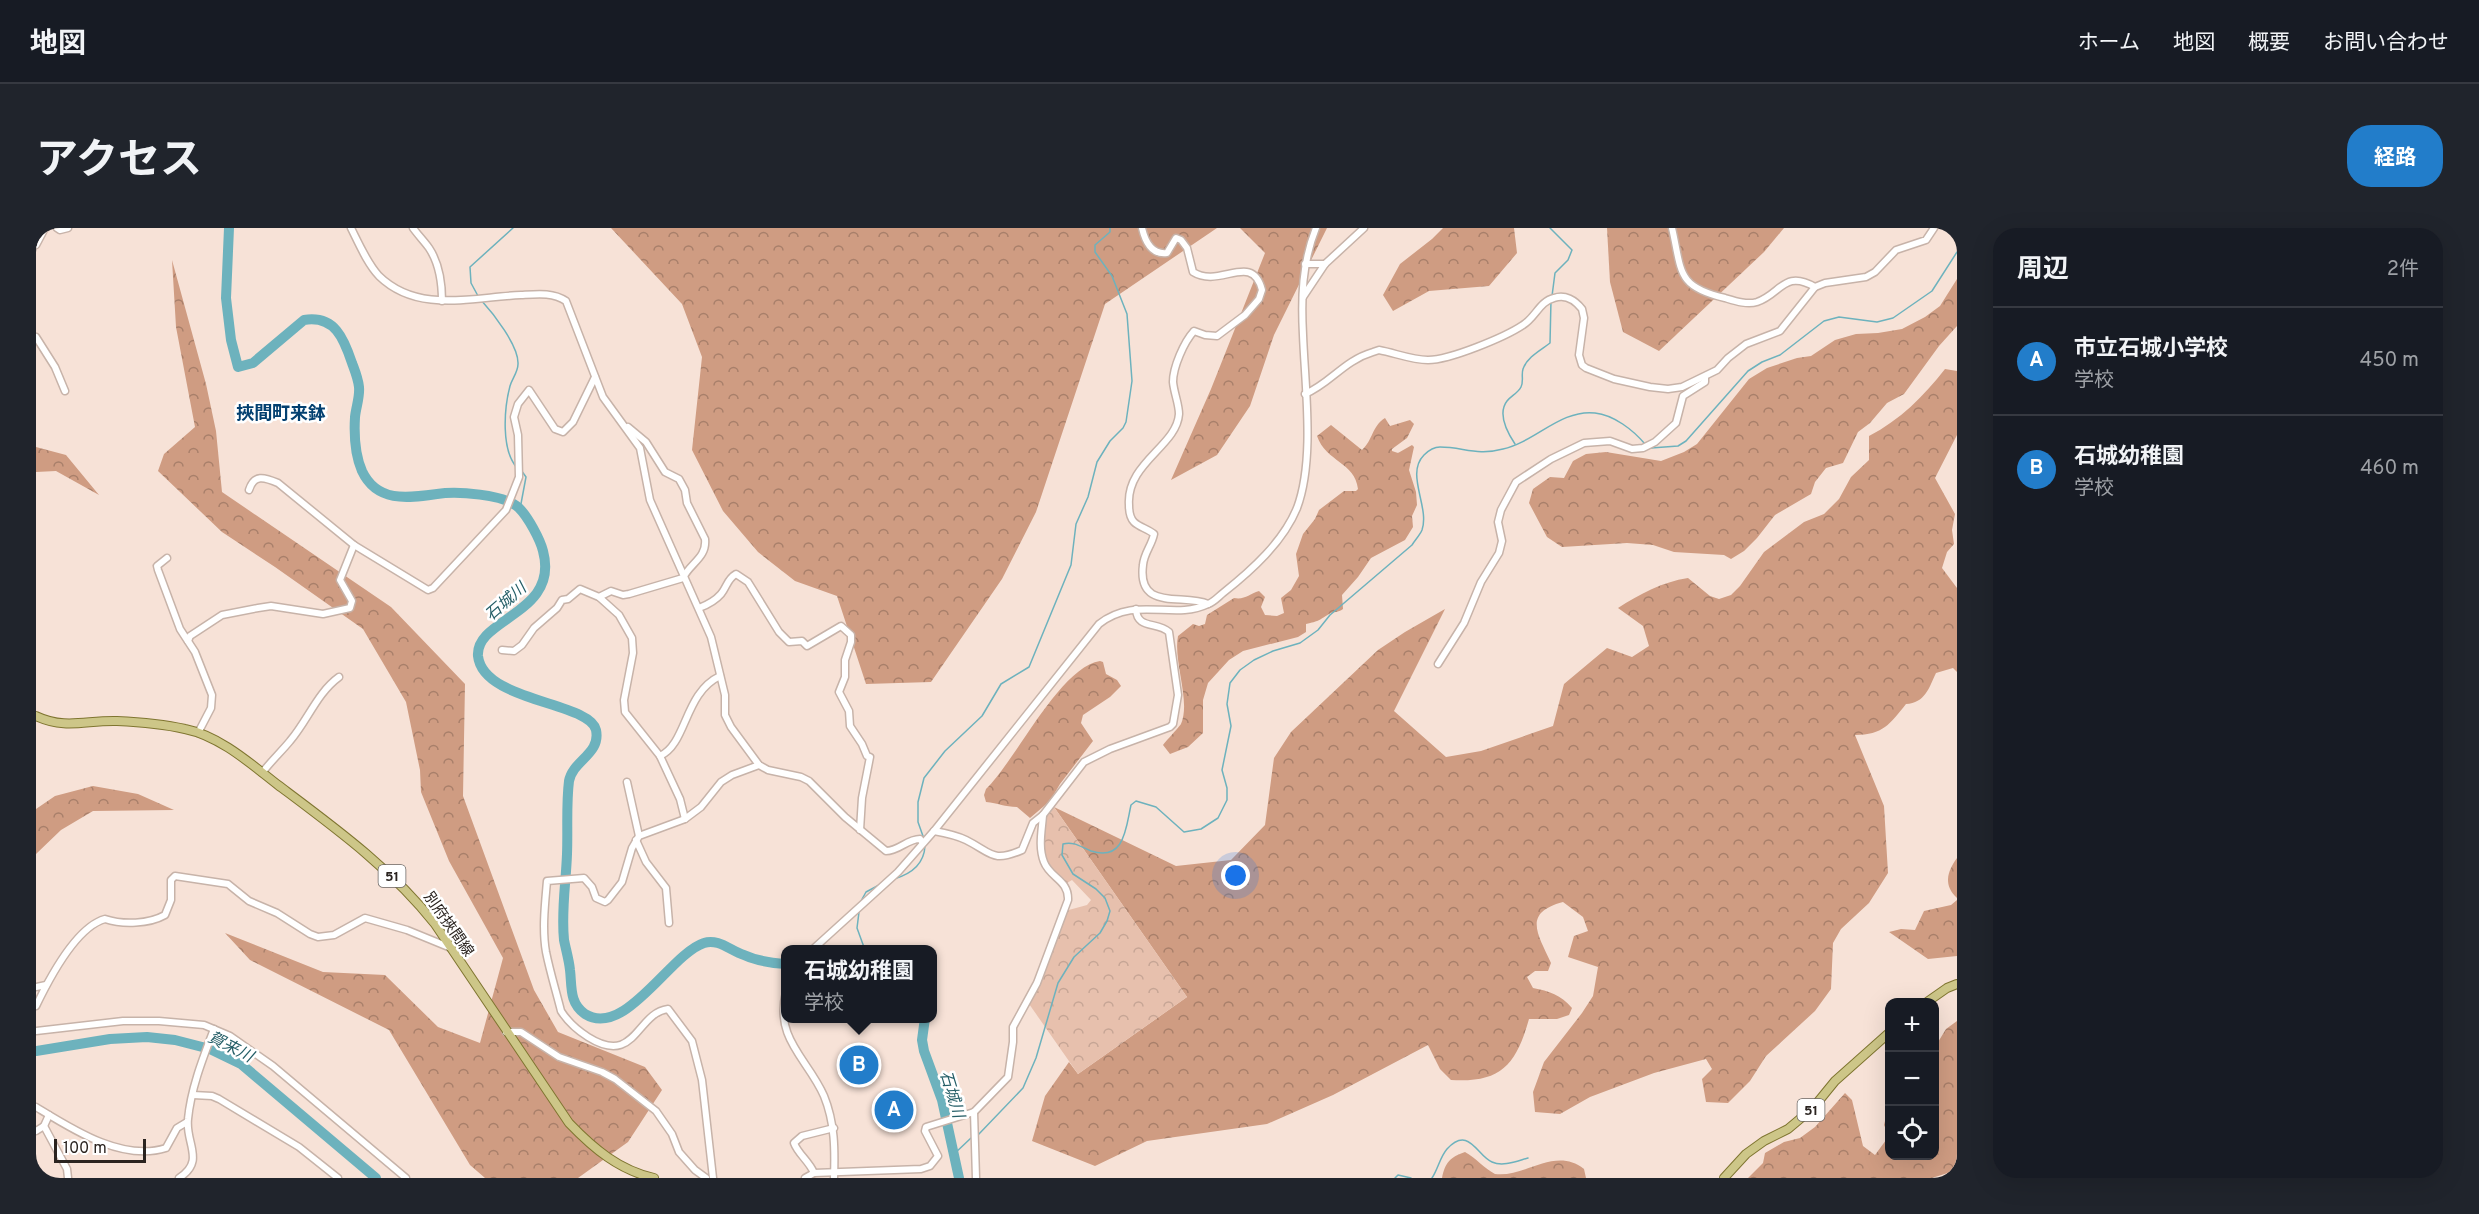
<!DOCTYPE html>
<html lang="ja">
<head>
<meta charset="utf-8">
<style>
	body { margin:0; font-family:Overpass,"Noto Sans JP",sans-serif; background:#20242c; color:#f1f3f6 }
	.controls { position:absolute; right:18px; bottom:18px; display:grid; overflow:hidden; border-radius:12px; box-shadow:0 6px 24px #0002 }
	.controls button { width:54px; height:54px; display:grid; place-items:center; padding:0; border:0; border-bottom:2px solid #363941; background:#171b24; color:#f1f3f6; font:30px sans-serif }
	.scale { position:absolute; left:18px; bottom:15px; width:92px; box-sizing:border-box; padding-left:6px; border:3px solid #2b2420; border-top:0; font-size:16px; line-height:21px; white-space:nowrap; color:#2b2420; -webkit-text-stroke:4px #fff; paint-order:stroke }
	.you { position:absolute; left:1200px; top:648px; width:21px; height:21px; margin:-15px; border:4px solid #fff; border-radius:50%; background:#1a73e8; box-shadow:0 0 0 9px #1a73e833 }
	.badge { display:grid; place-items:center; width:39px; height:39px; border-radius:50%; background:#227dca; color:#fff; font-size:20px; font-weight:700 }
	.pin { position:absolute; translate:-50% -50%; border:3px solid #fff; box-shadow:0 2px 6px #0006 }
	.popup { position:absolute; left:745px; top:717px; width:156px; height:78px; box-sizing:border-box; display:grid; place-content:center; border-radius:12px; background:#171b24; filter:drop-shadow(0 2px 4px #0005); font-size:20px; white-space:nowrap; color:#9ea1a6 }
	.popup b { font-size:22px; color:#f1f3f6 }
	.popup::after { content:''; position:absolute; left:50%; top:100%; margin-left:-12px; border:12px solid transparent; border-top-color:#171b24 }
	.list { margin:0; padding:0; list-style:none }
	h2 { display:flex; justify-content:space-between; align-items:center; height:78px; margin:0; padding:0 24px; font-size:26px }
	h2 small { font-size:20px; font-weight:400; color:#9ea1a6 }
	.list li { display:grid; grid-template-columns:39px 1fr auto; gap:18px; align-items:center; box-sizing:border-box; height:108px; padding:0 24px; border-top:2px solid #363941 }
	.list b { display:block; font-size:22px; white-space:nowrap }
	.list p { margin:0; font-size:20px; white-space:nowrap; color:#9ea1a6 }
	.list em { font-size:20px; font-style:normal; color:#9ea1a6 }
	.icon { flex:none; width:33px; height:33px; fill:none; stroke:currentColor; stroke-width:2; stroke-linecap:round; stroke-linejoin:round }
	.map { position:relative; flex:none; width:1921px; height:950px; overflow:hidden; border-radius:24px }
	header { display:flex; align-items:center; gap:36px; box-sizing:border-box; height:84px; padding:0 30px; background:#171b24; border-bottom:2px solid #363941 }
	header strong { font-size:28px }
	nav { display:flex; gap:33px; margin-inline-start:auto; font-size:21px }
	.intro { display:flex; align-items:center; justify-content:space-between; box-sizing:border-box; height:144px; padding:0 36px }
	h1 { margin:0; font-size:42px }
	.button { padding:15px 27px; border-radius:24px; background:#227dca; color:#fff; font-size:21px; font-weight:700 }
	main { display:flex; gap:36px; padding:0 36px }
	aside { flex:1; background:#171b24; border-radius:24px; box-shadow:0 6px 24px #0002 }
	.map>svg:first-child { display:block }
</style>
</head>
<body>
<header>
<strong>地図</strong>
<nav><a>ホーム</a><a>地図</a><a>概要</a><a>お問い合わせ</a></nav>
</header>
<div class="intro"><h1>アクセス</h1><a class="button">経路</a></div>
<main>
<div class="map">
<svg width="1921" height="950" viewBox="0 0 1921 950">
	<defs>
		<pattern id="forest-crowns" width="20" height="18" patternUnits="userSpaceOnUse" patternTransform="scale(1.5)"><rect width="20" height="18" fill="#cf9c82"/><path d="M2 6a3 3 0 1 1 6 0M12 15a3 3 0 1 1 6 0" fill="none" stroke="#a87f6a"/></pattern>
		<pattern id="park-crowns" width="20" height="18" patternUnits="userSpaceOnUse" patternTransform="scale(1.5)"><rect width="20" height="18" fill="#e7c0ad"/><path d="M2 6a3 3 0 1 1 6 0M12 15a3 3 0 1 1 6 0" fill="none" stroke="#c6a595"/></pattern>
	</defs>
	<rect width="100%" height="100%" fill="#f7e2d7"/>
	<g fill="url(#forest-crowns)">
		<polygon points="575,0 1181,0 1069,76 1000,284 966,351 895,454 830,456 801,368 759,353 722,324 687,283 656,222 666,129 646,76"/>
		<polygon points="1204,0 1291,0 1238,107 1214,178 1181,227 1135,252 1175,161 1229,25"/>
		<polygon points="1407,0 1478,0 1481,25 1453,58 1393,63 1357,83 1347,67 1364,36 1396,11"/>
		<polygon points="1571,0 1748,0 1728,24 1623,123 1587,104 1574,54"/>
		<polygon points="136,32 170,156 180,203 186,264 355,379 429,456 427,568 498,762 522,804 609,839 626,862 592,914 542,950 449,950 434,937 353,802 214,732 189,705 287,744 349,747 402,799 444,815 467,730 413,633 385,564 384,542 370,474 327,401 239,339 186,304 122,243 128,226 159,199 140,99"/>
		<polygon points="1921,51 1921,98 1903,118 1868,166 1851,175 1834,195 1822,204 1807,235 1790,240 1779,254 1775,266 1739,287 1721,310 1708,323 1695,331 1688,327 1638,324 1617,317 1591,315 1526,319 1511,309 1493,275 1497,261 1514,249 1528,250 1537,233 1550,226 1570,224 1625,233 1648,224 1661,216 1713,151 1731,140 1761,130 1775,128 1799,112 1820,106 1842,105 1866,101 1889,89 1904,78"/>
		<path d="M1909 141 1921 143V207L1899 250 1919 286 1916 302 1918 316 1911 324 1906 340 1921 360V444L1917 440 1900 445C1893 460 1889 475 1870 476 1854 496 1847 507 1819 507L1848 578 1852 645 1833 675 1805 701 1797 715 1795 761 1779 783 1730 828 1714 853 1692 875 1670 874 1666 851 1676 841 1670 831 1618 845 1554 869 1524 886 1499 884 1497 864 1508 834 1546 785 1557 768 1562 739 1532 729 1538 708 1552 703 1547 689 1527 674C1486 685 1502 706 1515 735L1512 743H1499L1491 749 1497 760C1513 763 1525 767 1536 780L1533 787 1521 791H1493C1480 837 1465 855 1415 852L1404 841 1392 817 1297 867 1231 896 1111 913 1059 938 996 913 1009 868 1033 834 1042 846 1151 769 1018 579 1140 638 1195 632 1229 597 1238 530 1255 504 1342 422 1369 404 1409 381 1358 483 1410 529 1445 523 1517 498 1528 456 1571 420 1596 429 1613 418 1607 398 1582 380C1604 366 1626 354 1652 350L1674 368 1683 371 1695 367 1704 358 1728 324 1768 294 1788 286 1803 271 1815 249 1833 232V208C1864 192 1888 168 1909 141Z"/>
		<path d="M1349 190 1354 198 1374 192 1378 196 1371 210 1356 221V223L1362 225 1376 217 1378 219 1373 242 1380 264 1381 277 1376 288 1377 299 1369 312 1335 330 1322 349 1306 367 1307 381C1302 385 1298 383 1293 386 1282 393 1283 393 1270 396V404L1262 409 1207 423 1193 432 1172 455 1167 472V505L1152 519 1134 526 1127 517C1130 513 1144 498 1145 496 1155 473 1137 433 1142 408L1157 396 1163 398 1169 396 1171 387 1198 370C1209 372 1213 366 1223 363L1229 369 1225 379 1229 387 1241 388 1248 385 1245 370 1255 362 1263 348 1260 326 1267 306 1279 291 1283 282 1308 263H1320L1322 261C1319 234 1290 234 1281 208L1295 197 1326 222C1337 212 1336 198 1349 190Z"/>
		<polygon points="0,219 30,227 63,267 20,243 0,244"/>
		<path d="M1064 433 1067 434 1070 446 1081 452 1085 458 1074 469 1047 487 1045 495 1057 513 1024 556 1014 573 994 590 981 579C969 579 962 575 950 574L948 567 950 561C980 532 1024 439 1064 433Z"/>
		<polygon points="57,558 102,566 138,582 57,583 25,602 0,626 0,581 19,568"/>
		<path d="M1921 630V670C1908 658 1910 645 1921 630Z"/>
		<polygon points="1921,672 1921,728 1892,731 1853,704 1865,701 1879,702 1888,683 1915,677"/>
		<polygon points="1921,793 1921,942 1896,950 1712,950 1727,935 1729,925 1748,914 1764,910 1779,899 1809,865 1816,872 1827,918 1839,927 1853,908 1848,897 1853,877 1854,928 1898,928 1899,819 1910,801"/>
		<path d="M1429 924C1440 930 1449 941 1459 946 1489 950 1519 918 1548 941L1550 950H1406C1409 935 1414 929 1429 924Z"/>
	</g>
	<path fill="url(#park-crowns)" d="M1018 579 1151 769 1042 846 991 773 1029 683 1051 677 1055 672 1036 652 1031 655C1006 633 1007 627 1009 594L1010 588Z"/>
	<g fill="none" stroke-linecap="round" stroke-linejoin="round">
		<g stroke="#6db2bd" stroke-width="1.5">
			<polyline points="1514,0 1536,22 1532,32 1519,45 1516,68"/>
			<polyline points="442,68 435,55 434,39 477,0"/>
			<path d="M445 72C457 85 483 118 482 136 482 144 476 151 474 158 468 181 465 222 481 240"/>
			<path d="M1479 216C1471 204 1461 186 1471 173 1475 168 1482 165 1485 159 1488 153 1485 147 1487 141 1491 129 1505 122 1514 115L1515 72"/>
			<polyline points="1615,220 1642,218 1650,213 1712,143 1726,134 1744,127 1788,93 1803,89 1841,94 1857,90 1896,63 1921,24"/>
			<polyline points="484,281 490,249 485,242"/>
			<polyline points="888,611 882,594 882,574 888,550 909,523 946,488 965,456 993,439 1035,337 1040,296 1052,269 1061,234 1074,213 1087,200 1090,194 1096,153 1091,86 1076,48 1059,24 1059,17 1074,4 1074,0"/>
			<path d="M858 651C875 646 888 637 889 618"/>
			<polyline points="825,673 830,664 845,656"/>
			<polyline points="823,684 821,700 829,722"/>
			<path d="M942 907 987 860 1000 830 1022 755 1038 729 1064 705 1071 693 1074 683 1069 670 1060 661 1037 646 1026 627 1027 616C1038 613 1045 619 1055 623 1089 634 1090 599 1095 577L1100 573 1120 579 1148 604 1165 601 1182 590 1191 572V560L1186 542 1195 498 1191 476 1194 455 1204 442 1218 432 1237 423 1264 415 1282 402 1294 387 1376 317C1379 312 1384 307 1386 302 1394 279 1369 246 1388 227 1392 223 1398 219 1404 219 1427 219 1441 228 1467 221 1499 214 1525 181 1559 185 1578 187 1597 202 1609 216"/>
			<polyline points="917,927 935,910"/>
			<polyline points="1359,950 1362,947 1375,950"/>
			<path d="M1396 950C1402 941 1404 929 1411 921 1433 897 1441 928 1456 934 1467 939 1481 933 1492 930"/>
		</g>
		<g stroke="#6db2bd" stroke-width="10">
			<path d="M193 0 190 70 195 112 202 139 217 135 268 92C299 87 308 111 316 135 319 143 322 150 323 159 324 169 320 179 319 189 318 206 319 227 326 243 341 275 372 270 401 266 420 263 469 266 483 280 492 289 504 311 507 323 524 386 439 390 442 428 447 474 554 474 560 502 565 526 537 532 533 553 530 577 532 602 531 626 530 655 525 683 528 712 530 722 533 732 534 742 536 758 533 775 549 786 589 811 634 726 668 715 682 710 695 723 708 727 721 733 735 735 750 736"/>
			<polyline points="889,790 886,812 888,823 906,872 923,950"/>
			<polyline points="0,823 74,811 111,809 139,812 174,821 205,836 340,950"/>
		</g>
		<defs>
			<g id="minor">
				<polyline points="21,0 24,2 32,0"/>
				<path d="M315 0C323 16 331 35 343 48 382 86 437 69 485 67 501 66 517 64 530 73L567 169 604 220 614 272 675 409 689 467V487L695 499 723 537 732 542 765 549 773 553 809 589 850 623C863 623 871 611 884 611L887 615"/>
				<path d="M377 0C382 7 388 13 393 20 403 35 406 55 406 73"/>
				<path d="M1106 0C1109 13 1115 27 1131 25L1140 10 1145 12 1151 20 1157 44C1184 61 1216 23 1226 62L1223 71 1209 87 1181 108 1169 107 1158 103C1148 114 1137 139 1137 154 1138 165 1143 176 1143 186 1141 218 1090 235 1093 277 1093 283 1094 290 1098 294 1103 299 1112 301 1118 306 1116 317 1108 325 1107 337 1101 384 1147 365 1172 376"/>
				<path d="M1636 0C1646 43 1640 59 1689 70 1699 73 1711 77 1721 74 1745 66 1748 41 1779 59"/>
				<polyline points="0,17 9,0"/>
				<polyline points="1269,36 1289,36"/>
				<polyline points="1267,69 1289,36 1328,0"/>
				<polyline points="0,109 19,139 29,163"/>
				<path d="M1269 166C1295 155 1307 133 1337 124L1343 122C1359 125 1376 132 1392 132 1414 132 1469 109 1487 97 1499 90 1504 73 1518 70 1529 66 1539 72 1546 81L1548 90 1543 127 1546 137 1550 140 1578 151 1614 159 1632 161 1646 159 1681 142 1692 130 1710 116 1744 103 1779 59 1789 55 1830 49 1839 44 1860 22 1890 12 1898 0"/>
				<path d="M213 262C218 246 228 249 242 255L318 317 392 362 397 360 470 282 483 249 482 207 478 189 482 176 493 162 519 201 527 204 537 194 559 149"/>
				<polyline points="131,330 121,338 122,342 144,401 159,424 176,467 175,480 162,505"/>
				<path d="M563 369 575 363 587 367 593 366 647 350C654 335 671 330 669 311L651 275 649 262 643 251 629 244 610 214 592 199"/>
				<path d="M663 380C671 377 679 373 685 366 691 359 691 351 700 346L712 354 743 404 753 414 766 413 771 418 805 398 815 407V414L809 432V449L803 464 813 483 814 498 826 516 831 528 834 529 826 570 824 602"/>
				<polyline points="152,413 154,408 186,387 222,380 235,378 287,386 314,380 316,373 304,352 318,317"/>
				<polyline points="466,422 478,423 486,417 498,400 521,380 526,372 532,371 544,361 563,369 583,387 596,410 597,425 588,472 589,484 624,528 644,571 649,591"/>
				<polyline points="1402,436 1428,395 1445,354 1463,325 1466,313 1462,294 1465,282 1480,254 1515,231 1548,215 1574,213 1596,221 1607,220 1619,214 1640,195 1647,168 1669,154 1669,150"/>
				<path d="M624 528C651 516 648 465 684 448"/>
				<path d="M226 545C235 533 245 524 254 513 272 492 281 465 303 449"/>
				<polyline points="591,554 603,608"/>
				<path d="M898 603C909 605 920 607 930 612 956 625 956 635 986 622L997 595 1007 587 1048 534 1074 521 1134 499 1137 496 1142 467 1133 404C1121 393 1101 402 1100 381"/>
				<polyline points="600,612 610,634 630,660 633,695"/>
				<path d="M776 722 862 644 898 603 1063 396C1100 367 1137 393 1172 376 1178 374 1182 369 1187 365 1216 342 1247 314 1261 280 1279 232 1269 159 1267 107 1265 70 1266 35 1280 0"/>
				<polyline points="0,759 10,757"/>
				<path d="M750 764C738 811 772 831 788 868 799 895 799 922 798 950"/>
				<path d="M0 778C13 751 40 699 69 691 87 697 113 696 129 687L135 672V652L139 648 192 656 213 673 241 685 274 706 282 709 298 707 329 690 371 702 415 720"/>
				<polyline points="0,803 87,793 123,793 168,797 194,808 237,838 370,950"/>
				<polyline points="470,804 485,804 523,829 566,844 579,851 620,883 636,906 643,924 659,942 670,950"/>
				<polyline points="157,867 176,868 183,871 263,919 302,950"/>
				<path d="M0 879C36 901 86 934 130 920L141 900 151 894"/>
				<polyline points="938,884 940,950"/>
				<polyline points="8,898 31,941 32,950"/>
				<polyline points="0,903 8,898 13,887"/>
				<path d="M778 945C773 933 762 926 758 915L766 908 798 900"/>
				<path d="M143 950C170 933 149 915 152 891 155 860 167 830 178 801"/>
				<path d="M677 950 666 852 656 813 632 781C600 785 600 839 552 809 541 802 532 794 525 783 520 763 514 744 510 724 506 701 509 676 511 653L548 650 556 659 560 670 569 674 572 672 586 654 596 620 603 608 649 591 665 579 685 554 696 547 723 537"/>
				<path d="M769 950 778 945 885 941 894 938 902 928 889 903 890 899 938 884 972 849 977 814V799L1001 755 1032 672C1033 652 1014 650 1008 634 1002 619 1006 602 1007 587"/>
			</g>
			<g id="major">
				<path d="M0 488C30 502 50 492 81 493 103 494 127 496 149 501 184 508 215 536 242 557 298 599 356 641 399 696L533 895C558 921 583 942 618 950"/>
				<polyline points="1891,774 1911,760 1921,756"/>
				<polyline points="1688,950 1710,926 1728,913 1752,901 1777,880 1799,853 1854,804"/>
			</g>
		</defs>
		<use href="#minor" stroke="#c7b3a9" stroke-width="9"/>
		<use href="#major" stroke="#7f7530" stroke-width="10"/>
		<use href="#minor" stroke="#fff" stroke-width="6"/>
		<use href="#major" stroke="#cdc688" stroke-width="8"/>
	</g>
	<g text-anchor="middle" stroke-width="5" stroke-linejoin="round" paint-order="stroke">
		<g fill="#fff" stroke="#6b6663" stroke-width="1.5">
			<rect x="342.5" y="637" width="27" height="22" rx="4.5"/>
			<rect x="1761.5" y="871" width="27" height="22" rx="4.5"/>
		</g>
		<g font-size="14" font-weight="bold" fill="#2b2420">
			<text x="356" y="653">51</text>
			<text x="1775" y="887">51</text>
		</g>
		<g font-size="15" fill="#2b2420" stroke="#fff">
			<text transform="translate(413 696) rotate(55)" y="5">別府挾間線</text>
		</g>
		<g font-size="16" font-style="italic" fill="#245e67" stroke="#fff">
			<text transform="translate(469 373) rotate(-41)" y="6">石城川</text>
			<text transform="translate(195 818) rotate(27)" y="6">賀来川</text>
			<text transform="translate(917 866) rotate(73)" y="6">石城川</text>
		</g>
		<g font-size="18" font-weight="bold" fill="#034070" stroke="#fff">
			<text x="245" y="191">挾間町来鉢</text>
		</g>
	</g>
</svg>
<div class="controls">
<button>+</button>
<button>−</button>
<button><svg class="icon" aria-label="locate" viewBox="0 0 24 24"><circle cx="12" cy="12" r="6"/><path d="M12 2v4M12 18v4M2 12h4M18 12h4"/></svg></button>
</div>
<div class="scale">100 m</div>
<div class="you"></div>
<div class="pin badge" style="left:858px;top:882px">A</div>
<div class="pin badge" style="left:823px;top:837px">B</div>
<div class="popup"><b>石城幼稚園</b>学校</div>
</div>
<aside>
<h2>周辺<small>2件</small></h2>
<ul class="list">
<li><span class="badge">A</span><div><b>市立石城小学校</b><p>学校</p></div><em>450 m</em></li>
<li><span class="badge">B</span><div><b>石城幼稚園</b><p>学校</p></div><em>460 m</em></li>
</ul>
</aside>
</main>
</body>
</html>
